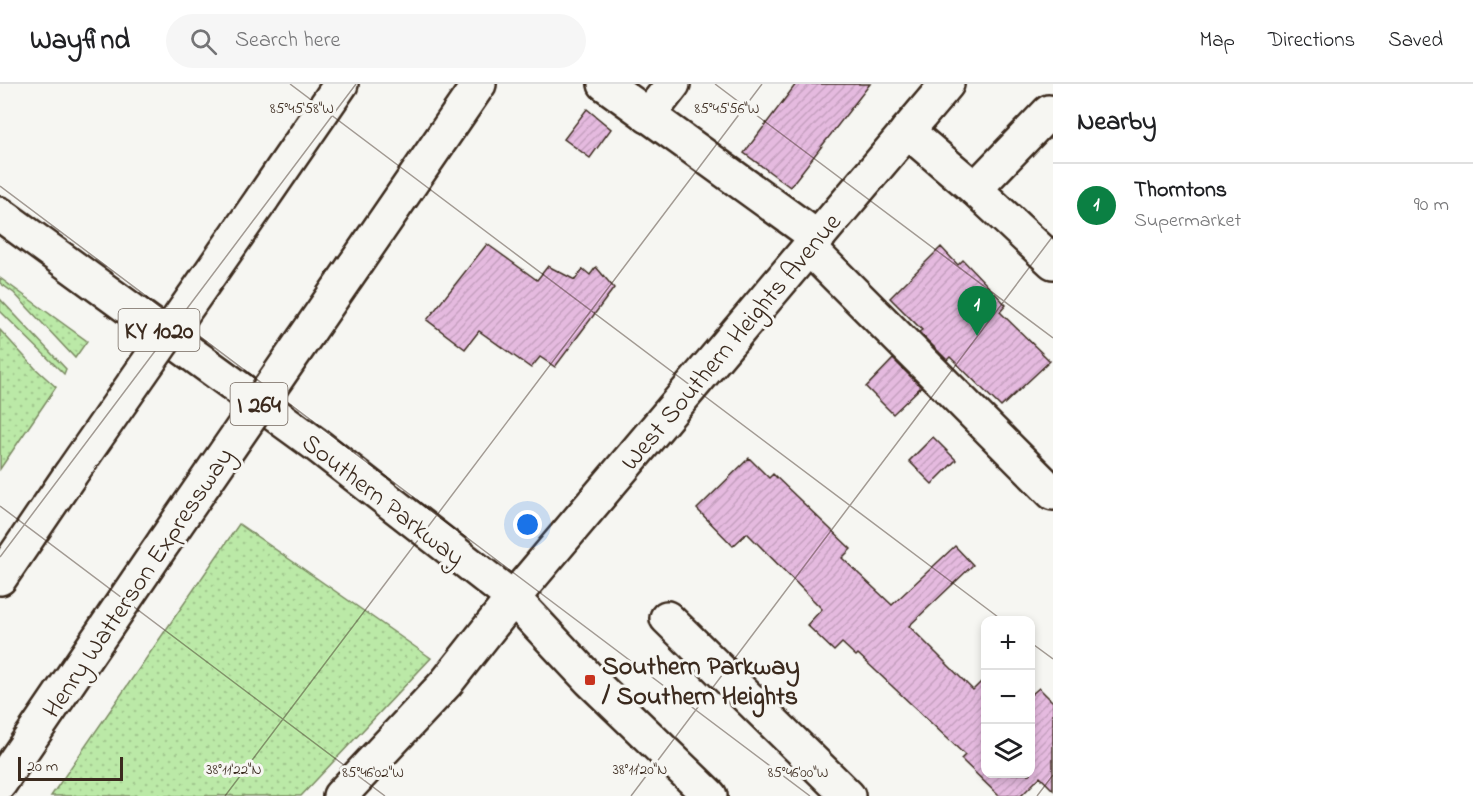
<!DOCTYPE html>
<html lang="en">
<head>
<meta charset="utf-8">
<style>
	body { margin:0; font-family:"Indie Flower",sans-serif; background:#f6f6f6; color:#202124 }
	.controls { position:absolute; right:18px; bottom:18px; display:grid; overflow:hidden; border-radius:12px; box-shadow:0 3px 9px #0003 }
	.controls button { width:54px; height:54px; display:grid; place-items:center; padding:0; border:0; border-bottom:2px solid #e0e0e0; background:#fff; color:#202124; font:30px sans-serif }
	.scale { position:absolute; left:18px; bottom:15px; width:105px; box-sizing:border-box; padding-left:6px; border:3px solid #3b2a1e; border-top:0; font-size:16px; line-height:21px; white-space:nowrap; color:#3b2a1e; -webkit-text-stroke:4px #f6f6f2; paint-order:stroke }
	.you { position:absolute; left:528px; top:441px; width:21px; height:21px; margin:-15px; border:4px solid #fff; border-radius:50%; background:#1a73e8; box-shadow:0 0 0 9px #1a73e833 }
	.badge { display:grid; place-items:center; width:39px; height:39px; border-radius:50%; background:#0b8043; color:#fff; font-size:20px; font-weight:700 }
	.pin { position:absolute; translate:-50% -50px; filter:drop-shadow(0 2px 3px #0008) }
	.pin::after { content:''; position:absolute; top:32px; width:21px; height:18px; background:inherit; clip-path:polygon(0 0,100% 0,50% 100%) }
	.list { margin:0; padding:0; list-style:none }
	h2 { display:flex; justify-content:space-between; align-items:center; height:78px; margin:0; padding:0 24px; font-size:26px }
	h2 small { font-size:20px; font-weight:400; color:#757577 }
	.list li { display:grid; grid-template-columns:39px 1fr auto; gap:18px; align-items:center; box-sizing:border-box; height:84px; padding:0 24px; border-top:2px solid #e0e0e0 }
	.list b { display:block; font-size:22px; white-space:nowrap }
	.list p { margin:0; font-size:20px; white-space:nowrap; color:#757577 }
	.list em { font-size:20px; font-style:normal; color:#757577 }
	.icon { flex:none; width:33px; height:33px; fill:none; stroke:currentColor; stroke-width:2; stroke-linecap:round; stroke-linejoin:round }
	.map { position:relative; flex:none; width:1053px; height:712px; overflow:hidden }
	header { display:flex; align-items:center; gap:36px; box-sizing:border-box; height:84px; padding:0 30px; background:#fff; border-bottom:2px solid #e0e0e0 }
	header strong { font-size:28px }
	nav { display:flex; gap:33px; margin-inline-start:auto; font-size:21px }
	.search { width:420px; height:54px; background:#f6f6f6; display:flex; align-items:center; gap:15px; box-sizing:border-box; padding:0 21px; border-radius:33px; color:#757577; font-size:22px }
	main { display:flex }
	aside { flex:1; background:#fff }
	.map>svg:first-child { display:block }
</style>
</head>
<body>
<header>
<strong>Wayfind</strong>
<div class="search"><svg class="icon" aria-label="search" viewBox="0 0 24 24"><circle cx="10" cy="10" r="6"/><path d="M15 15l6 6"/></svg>Search here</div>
<nav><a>Map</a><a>Directions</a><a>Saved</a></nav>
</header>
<main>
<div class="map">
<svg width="1053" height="712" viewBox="0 0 1053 712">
	<defs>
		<pattern id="grass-dots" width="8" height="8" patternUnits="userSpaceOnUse" patternTransform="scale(1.5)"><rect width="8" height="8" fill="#bbe9a7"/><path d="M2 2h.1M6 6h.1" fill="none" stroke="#a2c88f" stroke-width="1.8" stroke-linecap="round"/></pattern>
		<pattern id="building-hatch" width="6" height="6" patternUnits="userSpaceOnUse" patternTransform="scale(1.5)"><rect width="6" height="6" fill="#e5badf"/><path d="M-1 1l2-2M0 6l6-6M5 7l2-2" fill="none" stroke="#c5a0bf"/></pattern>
	</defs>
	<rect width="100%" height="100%" fill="#f6f6f2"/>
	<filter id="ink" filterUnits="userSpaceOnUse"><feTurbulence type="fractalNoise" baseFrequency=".0167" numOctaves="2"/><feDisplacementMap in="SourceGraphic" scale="12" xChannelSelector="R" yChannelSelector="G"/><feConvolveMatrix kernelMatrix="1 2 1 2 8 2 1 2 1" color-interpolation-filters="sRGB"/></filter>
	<g filter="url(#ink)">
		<g fill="url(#grass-dots)" stroke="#7b8a62" stroke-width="1.5">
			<polygon points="0,194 87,257 75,274 14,209 0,199"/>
			<polygon points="0,215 66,285 64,290 0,227"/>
			<polygon points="0,246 35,284 56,303 0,385"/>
			<polygon points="239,440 431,574 301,712 51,712"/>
		</g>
		<g fill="url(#building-hatch)" stroke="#3b2a1e" stroke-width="1.5">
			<polygon points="796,0 870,0 790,103 744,69"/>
			<polygon points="587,25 611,45 590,74 564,55"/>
			<polygon points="487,160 537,196 548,182 575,196 583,185 590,191 596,183 614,204 555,283 540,273 531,284 479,247 465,265 427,236"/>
			<polygon points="941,163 958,181 963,176 1006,221 1000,228 1050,277 1001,323 950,273 947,276 919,248 922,246 890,214"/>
			<polygon points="893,275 921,303 893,330 866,303"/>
			<polygon points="933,353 956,376 932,400 909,377"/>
			<polygon points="749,374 769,394 773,390 851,465 842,474 892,521 955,462 973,481 909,542 973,606 986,593 986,690 1030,690 1030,608 1032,610 1039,604 1053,618 1053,706 1040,693 1021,712 999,712 961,675 965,671 858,570 856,572 842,559 834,567 807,541 822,525 747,449 733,462 697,425"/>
		</g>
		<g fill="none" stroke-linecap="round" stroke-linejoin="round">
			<defs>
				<g id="minor">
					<polyline points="605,0 818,154"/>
					<polyline points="648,32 673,0"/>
					<polyline points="907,47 975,105 1049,28 1053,29"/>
					<polyline points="975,105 1053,178"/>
					<polyline points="809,164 1053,409"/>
					<polyline points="667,534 848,712"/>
				</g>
				<g id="major">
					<polyline points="0,130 318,362 513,514 590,596 710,712"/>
					<polyline points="513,514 947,0"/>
				</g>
				<g id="highway">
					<polyline points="262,115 341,0"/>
					<polyline points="354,182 479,0"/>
					<polyline points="0,494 70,391"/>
					<polyline points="0,699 164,458"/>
					<polyline points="340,712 446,599 513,514"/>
				</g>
			</defs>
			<use href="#minor" stroke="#3b2a1e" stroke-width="38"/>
			<use href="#major" stroke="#3b2a1e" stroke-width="38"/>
			<use href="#highway" stroke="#3b2a1e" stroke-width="38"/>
			<use href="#minor" stroke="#f6f6f2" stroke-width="33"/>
			<use href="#major" stroke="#f6f6f2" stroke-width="33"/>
			<use href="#highway" stroke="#f6f6f2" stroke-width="33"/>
			<defs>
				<g id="highway-bridge">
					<polyline points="70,391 262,115"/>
					<polyline points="164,458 354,182"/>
				</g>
			</defs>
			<use href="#highway-bridge" stroke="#3b2a1e" stroke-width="38" stroke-linecap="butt"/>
			<use href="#highway-bridge" stroke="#f6f6f2" stroke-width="33"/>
		</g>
	</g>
	<path fill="none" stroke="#3b2a1e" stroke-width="1.5" stroke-opacity="0.45" d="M290 0 1002 536M715 0 1053 254M0 102 810 712M0 422 385 712M0 473 356 0M1030 558 1053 575M225 712 762 0M631 712 1053 152M1037 712 1053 691"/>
	<rect fill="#c8321e" stroke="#f6f6f2" stroke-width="2" x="584" y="590" width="12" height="12" rx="3"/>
	<g text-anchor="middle" stroke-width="6" stroke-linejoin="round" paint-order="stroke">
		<g fill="#f6f6f2" stroke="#73675e" stroke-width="1.5">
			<rect x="118.5" y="225" width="81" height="42" rx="4.5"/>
			<rect x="230.5" y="299" width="57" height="42" rx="4.5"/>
		</g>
		<g font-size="24" font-weight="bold" fill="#3b2a1e">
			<text x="159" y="254">KY 1020</text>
			<text x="259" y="328">I 264</text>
		</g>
		<g font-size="26" fill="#3b2a1e" stroke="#f6f6f2">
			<text transform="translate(730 257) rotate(-50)" y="9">West Southern Heights Avenue</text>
			<text transform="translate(384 415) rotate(38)" y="9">Southern Parkway</text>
			<text transform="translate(137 498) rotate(-56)" y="9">Henry Watterson Expressway</text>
		</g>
		<g font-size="26" font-weight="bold" fill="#3b2a1e" stroke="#f6f6f2" text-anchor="start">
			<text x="602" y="590">Southern Parkway<tspan x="602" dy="30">/ Southern Heights</tspan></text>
		</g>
	</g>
	<g font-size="15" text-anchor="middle" fill="#3b2a1e" stroke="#f6f6f2" stroke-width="6" stroke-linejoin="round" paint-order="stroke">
		<text x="302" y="29">85°45'58"W</text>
		<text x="727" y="29">85°45'56"W</text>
		<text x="234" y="690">38°11'22"N</text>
		<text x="640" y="690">38°11'20"N</text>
		<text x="373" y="693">85°46'02"W</text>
		<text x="798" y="693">85°46'00"W</text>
	</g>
</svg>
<div class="controls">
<button>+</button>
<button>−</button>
<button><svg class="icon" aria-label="layers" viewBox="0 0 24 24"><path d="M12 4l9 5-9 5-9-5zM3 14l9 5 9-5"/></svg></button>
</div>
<div class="scale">20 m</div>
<div class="you"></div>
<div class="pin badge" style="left:977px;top:252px">1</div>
</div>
<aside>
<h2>Nearby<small></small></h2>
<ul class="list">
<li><span class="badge">1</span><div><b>Thorntons</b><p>Supermarket</p></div><em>90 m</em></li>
</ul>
</aside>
</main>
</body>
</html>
